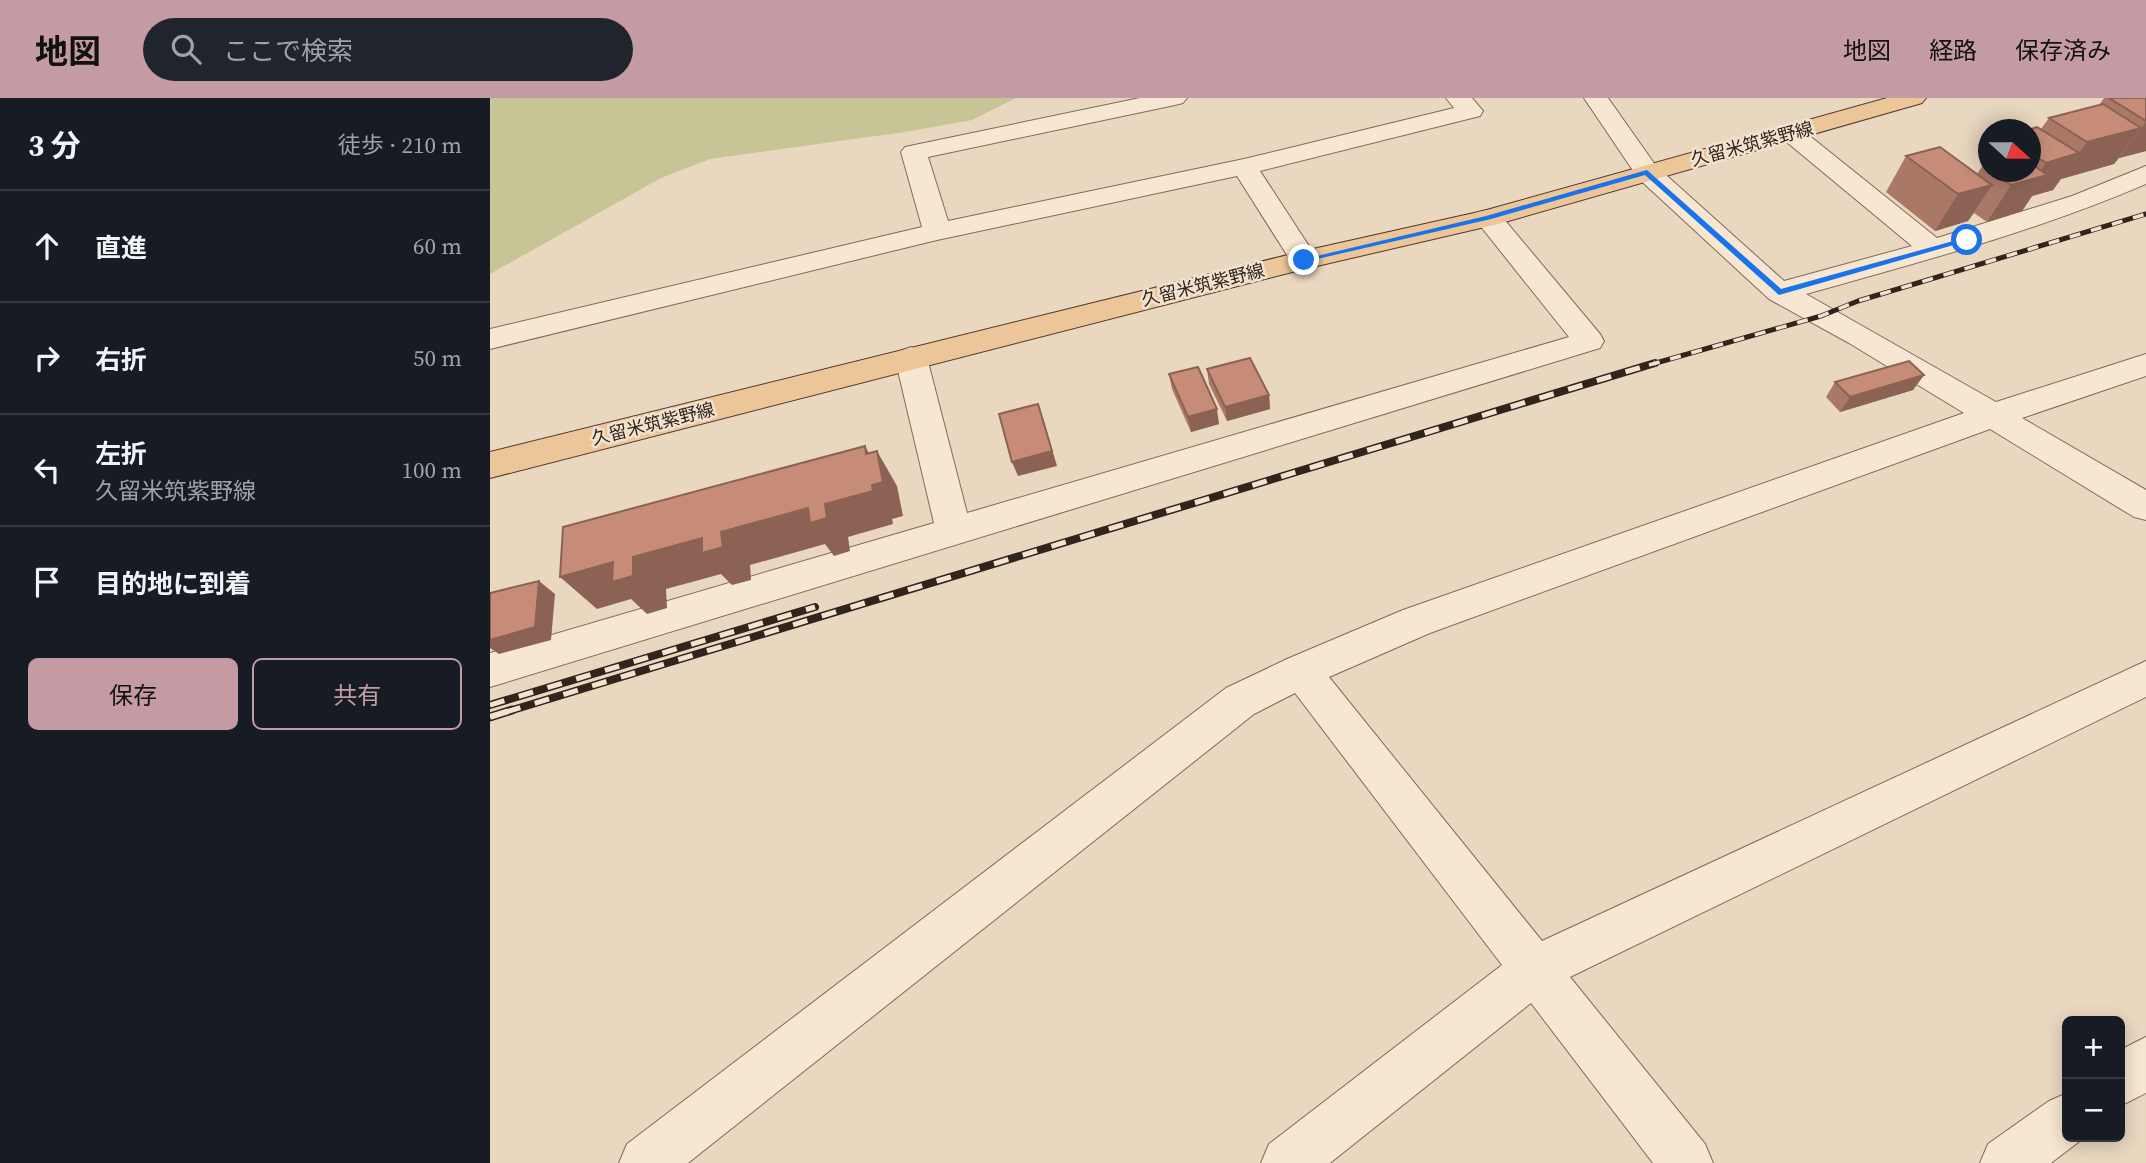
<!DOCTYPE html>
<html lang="ja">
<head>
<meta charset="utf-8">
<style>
	body { margin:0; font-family:"Source Serif 4","Noto Sans JP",serif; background:#20242c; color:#f1f3f6 }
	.controls { position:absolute; right:21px; bottom:21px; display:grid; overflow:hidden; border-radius:10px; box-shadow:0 4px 18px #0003 }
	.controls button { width:63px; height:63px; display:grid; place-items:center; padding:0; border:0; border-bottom:2px solid #363941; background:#171b24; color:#f1f3f6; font:35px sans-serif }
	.compass { position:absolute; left:1488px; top:21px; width:63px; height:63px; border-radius:50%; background:#171b24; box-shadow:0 4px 18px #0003; rotate:111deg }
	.stop { position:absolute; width:21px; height:21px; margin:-16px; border:5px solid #1a73e8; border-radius:50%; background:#fff }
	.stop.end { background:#1a73e8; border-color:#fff; box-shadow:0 2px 7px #0008 }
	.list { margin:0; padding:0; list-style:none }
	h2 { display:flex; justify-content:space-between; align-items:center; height:91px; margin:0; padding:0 28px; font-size:30px }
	h2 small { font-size:23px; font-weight:400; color:#9ea1a6 }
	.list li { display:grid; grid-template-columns:46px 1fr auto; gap:21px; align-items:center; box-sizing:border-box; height:112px; padding:0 28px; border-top:2px solid #363941 }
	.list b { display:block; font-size:26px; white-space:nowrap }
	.list p { margin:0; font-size:23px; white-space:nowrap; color:#9ea1a6 }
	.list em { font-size:23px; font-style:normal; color:#9ea1a6 }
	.actions { display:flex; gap:14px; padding:21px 28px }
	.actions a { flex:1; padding:16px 0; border:2px solid #c49aa3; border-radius:10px; text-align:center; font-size:24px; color:#c49aa3 }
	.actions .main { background:#c49aa3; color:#111 }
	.icon { flex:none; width:38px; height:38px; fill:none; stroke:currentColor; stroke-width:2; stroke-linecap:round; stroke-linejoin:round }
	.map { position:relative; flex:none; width:1656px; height:1065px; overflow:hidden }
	header { display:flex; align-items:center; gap:42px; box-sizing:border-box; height:98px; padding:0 35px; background:#c49aa3; color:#111 }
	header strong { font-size:33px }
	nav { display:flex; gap:38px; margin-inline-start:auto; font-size:24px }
	.search { width:490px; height:63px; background:#20242c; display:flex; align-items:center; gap:18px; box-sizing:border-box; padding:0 24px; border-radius:38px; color:#9ea1a6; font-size:26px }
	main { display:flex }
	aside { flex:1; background:#171b24 }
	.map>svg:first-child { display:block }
</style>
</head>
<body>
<header>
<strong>地図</strong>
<div class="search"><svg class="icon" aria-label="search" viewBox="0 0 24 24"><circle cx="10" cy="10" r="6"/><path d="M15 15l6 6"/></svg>ここで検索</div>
<nav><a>地図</a><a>経路</a><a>保存済み</a></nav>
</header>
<main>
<aside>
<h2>3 分<small>徒歩 · 210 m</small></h2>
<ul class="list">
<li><svg class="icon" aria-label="ahead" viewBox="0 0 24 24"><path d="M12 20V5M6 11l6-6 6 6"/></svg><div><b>直進</b></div><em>60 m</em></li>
<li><svg class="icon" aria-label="right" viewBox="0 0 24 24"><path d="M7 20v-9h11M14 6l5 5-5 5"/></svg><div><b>右折</b></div><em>50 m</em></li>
<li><svg class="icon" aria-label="left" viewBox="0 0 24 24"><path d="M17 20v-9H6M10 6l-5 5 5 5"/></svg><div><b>左折</b><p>久留米筑紫野線</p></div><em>100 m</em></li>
<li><svg class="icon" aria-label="arrive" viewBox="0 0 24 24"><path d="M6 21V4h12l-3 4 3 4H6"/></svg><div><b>目的地に到着</b></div></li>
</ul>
<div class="actions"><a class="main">保存</a><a>共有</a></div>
</aside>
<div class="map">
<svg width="1656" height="1065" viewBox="0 0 1656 1065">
	<rect width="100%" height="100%" fill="#ead7c0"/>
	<polygon fill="#c7c595" points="0,0 526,0 482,22 415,34 220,61 171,80 0,176"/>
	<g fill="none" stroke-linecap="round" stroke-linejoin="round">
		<defs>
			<g id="minor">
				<polygon points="650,0 697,0 693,5 685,7 438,59 458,123 754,61 964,10 956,0 982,0 993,13 990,18 770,73 828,162 824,168 814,171 804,168 747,78 447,142 0,251 0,231 432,129 411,54 415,49"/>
				<path d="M1094 0H1118L1166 68 1294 183 1422 148 1293 41 1290 36 1293 31 1302 29 1311 31 1447 140 1582 98 1656 68V86C1547 133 1430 164 1316 196L1506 304 1656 256V278L1532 320 1656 392V422L1644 419 1500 331 940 535 839 579 1052 843 1656 563V599L1080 879 1215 1046 1223 1065H1163L1041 905 840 1065H771L779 1046 1012 867 805 595 764 616 198 1065H129L137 1046 736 590 797 561 913 512 1474 315 1359 245 1279 201 1148 80Z"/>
				<polygon points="998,112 1008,114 1110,236 1114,243 1110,250 0,589 0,555 444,425 405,260 410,253 421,249 432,253 437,260 477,415 1079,239 984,120 988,114"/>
				<polygon points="1656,939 1656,995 1630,1008 1630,952"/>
				<polygon points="1577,995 1577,1039 1595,1039 1561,1065 1490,1065 1498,1046 1559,1003"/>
			</g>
			<polygon id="major" points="1397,0 1436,0 1432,5 1008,126 814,171 0,380 0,354 814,153 993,113"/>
		</defs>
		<use href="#minor" stroke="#826959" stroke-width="2"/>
		<use href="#major" stroke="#50382d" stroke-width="2"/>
		<use href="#minor" fill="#f6e6d2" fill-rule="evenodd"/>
		<use href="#major" fill="#ecc599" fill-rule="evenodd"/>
		<defs>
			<polyline id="rail-far2" points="1159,267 1331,218 1368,203 1656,116"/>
			<g id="rail-far1">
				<polyline points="0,607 325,509"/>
				<polyline points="16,614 1165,265"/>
			</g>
			<polyline id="rail" points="0,619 22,612"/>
		</defs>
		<use href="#rail-far2" stroke="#32241d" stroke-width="5"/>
		<use href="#rail-far1" stroke="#32241d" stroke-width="8"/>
		<use href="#rail" stroke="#32241d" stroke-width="9"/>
		<use href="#rail-far2" stroke="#f2e3cf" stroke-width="3.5" stroke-dasharray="11" stroke-linecap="butt"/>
		<use href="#rail-far1" stroke="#f2e3cf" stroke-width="5" stroke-dasharray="15" stroke-linecap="butt"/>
		<use href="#rail" stroke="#f2e3cf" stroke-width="6" stroke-dasharray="19" stroke-linecap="butt"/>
	</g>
	<g fill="#aa7867">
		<polygon points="1614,0 1656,0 1656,53 1629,60 1624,66 1571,81 1563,92 1542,98 1532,113 1497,124 1484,115 1478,123 1445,133 1396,94 1416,58 1487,76 1493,67 1497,66 1499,63 1499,74 1541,74 1541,32 1551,31 1559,20 1609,7"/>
		<polygon points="717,271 779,297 780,311 737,323 719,286"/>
		<polygon points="679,276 729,326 701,334 682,291"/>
		<polygon points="1434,277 1423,292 1350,314 1336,299 1345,284"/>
	</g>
	<g fill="#8b6254">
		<polygon points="1656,24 1656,53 1629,60"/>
		<polygon points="1651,30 1624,66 1571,81 1597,44"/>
		<polygon points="1589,55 1563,92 1542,98 1532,113 1497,124 1521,87 1546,80 1556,65"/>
		<polygon points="1502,87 1478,123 1445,133 1468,96"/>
		<polygon points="1434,277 1423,292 1350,314 1360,299"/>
		<polygon points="779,297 780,311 737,323 735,309"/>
		<polygon points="727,311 729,326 701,334 698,319"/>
		<polygon points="553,320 567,368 528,378 522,364"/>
		<polygon points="375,348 391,377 387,353 407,388 413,418 402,421 403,426 358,439 360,453 344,458 335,446 260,467 261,482 242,487 231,476 176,491 177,510 157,516 141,501 107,511 70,479 335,406 376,356"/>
		<polygon points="49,483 65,496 61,542 9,556 0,550 0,542"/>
	</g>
	<g fill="#c68c78" stroke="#8b6254" stroke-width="2">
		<polygon points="1619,0 1656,0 1656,23"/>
		<polygon points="1613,6 1651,30 1597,44 1559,20"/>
		<polygon points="1547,29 1589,55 1556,65 1541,55 1541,32 1538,32"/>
		<polygon points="1450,49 1502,87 1468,96 1416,58"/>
		<polygon points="1499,65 1499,71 1493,67"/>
		<polygon points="1541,65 1557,77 1521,87 1502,74 1541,74"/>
		<polygon points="760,260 779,297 735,309 717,271"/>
		<polygon points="1419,263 1434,277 1360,299 1345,284"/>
		<polygon points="708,269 727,311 698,319 679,276"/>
		<polygon points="548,306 562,353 522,364 509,316"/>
		<polygon points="375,348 376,356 387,353 393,384 382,387 383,393 335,406 337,420 320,425 318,410 231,434 233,449 212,455 212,440 143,459 143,478 122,484 123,464 70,479 73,429"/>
		<polygon points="49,483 45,529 0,542 0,495"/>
	</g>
	<polygon fill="#1a73e8" points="1157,72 1291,191 1474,140 1481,142 1289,197 1155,77 1001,121 814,164 810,162 996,118"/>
	<g text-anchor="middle" stroke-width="5" stroke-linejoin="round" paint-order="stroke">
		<g font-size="18" fill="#32241d" stroke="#f2e3cf">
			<text transform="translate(1262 46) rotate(-15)" y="6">久留米筑紫野線</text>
			<text transform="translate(713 187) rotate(-14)" y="6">久留米筑紫野線</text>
			<text transform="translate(163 326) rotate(-14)" y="6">久留米筑紫野線</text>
		</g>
	</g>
</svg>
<div class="controls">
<button>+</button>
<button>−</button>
</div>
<svg class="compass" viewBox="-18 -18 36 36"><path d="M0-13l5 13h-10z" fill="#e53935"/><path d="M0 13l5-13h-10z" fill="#9ea1a6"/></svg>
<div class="stop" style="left:1477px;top:142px"></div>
<div class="stop end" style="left:814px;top:162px"></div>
</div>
</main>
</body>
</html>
